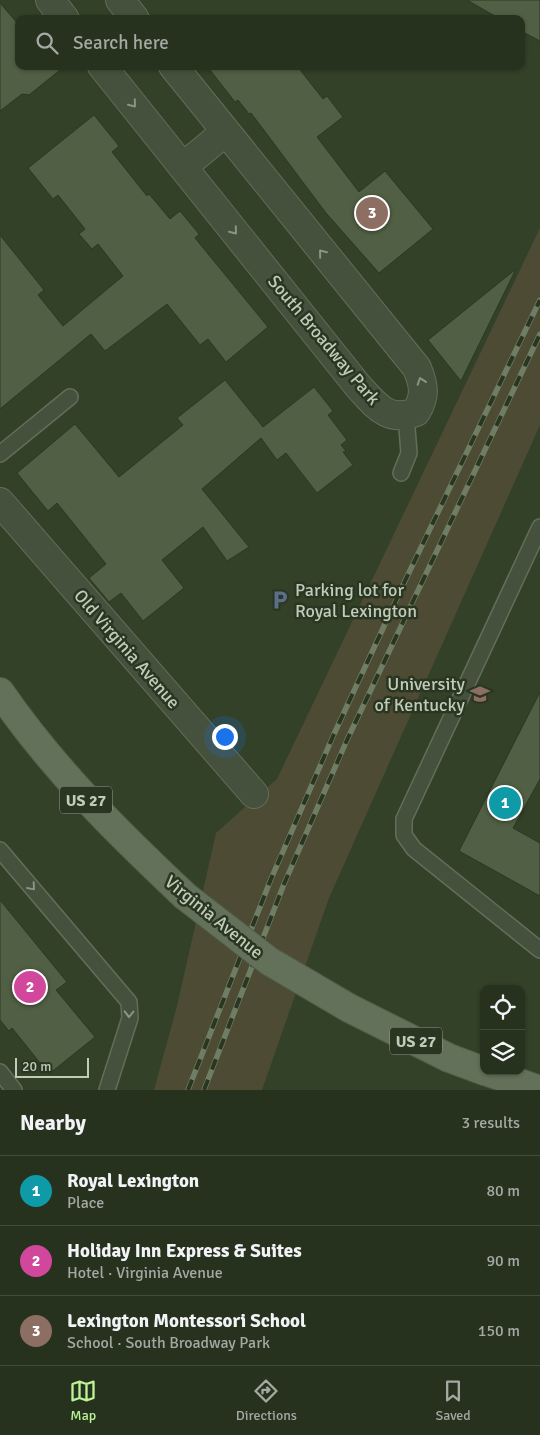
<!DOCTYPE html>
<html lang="en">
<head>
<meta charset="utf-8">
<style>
	body { margin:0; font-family:Signika,sans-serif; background:#323d2b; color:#f1f3f6 }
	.controls { position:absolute; right:15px; bottom:15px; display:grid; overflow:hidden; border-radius:10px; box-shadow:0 1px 4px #0004 }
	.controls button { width:45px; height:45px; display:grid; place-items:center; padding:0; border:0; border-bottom:1px solid #424c3c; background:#26311e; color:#f1f3f6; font:25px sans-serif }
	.scale { position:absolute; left:15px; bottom:12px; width:74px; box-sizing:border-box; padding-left:5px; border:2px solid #c0cbb9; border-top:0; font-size:14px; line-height:18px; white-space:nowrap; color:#c0cbb9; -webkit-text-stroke:4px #2a3621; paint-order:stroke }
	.you { position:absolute; left:224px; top:736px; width:18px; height:18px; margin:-12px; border:4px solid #fff; border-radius:50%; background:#1a73e8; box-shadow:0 0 0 8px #1a73e833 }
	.badge { display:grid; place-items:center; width:32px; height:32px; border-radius:50%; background:#bbf396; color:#fff; font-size:16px; font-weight:700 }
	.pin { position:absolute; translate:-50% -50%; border:2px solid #fff; box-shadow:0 1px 5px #0006 }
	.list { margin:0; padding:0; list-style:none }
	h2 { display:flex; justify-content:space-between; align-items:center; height:65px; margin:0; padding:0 20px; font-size:21px }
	h2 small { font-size:16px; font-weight:400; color:#a4a9a4 }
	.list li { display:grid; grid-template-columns:32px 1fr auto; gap:15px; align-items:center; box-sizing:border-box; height:70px; padding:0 20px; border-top:1px solid #424c3c }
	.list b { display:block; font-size:19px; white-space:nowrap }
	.list p { margin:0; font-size:16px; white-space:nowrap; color:#a4a9a4 }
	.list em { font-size:16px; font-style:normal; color:#a4a9a4 }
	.icon { flex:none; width:28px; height:28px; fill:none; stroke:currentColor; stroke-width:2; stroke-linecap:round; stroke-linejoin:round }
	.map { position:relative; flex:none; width:540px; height:1090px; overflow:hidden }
	.search { position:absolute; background:#26311e; box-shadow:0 1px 4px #0004; left:15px; right:15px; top:15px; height:55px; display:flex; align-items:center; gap:12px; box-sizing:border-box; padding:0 18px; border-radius:10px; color:#a4a9a4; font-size:19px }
	.sheet { height:275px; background:#26311e }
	nav { display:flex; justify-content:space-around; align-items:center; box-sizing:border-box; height:70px; border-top:1px solid #424c3c; background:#26311e; font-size:14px; color:#a4a9a4 }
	nav a { display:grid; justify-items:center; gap:2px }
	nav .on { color:#bbf396 }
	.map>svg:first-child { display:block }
</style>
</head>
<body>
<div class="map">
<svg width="540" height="1090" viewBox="0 0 540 1090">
	<rect width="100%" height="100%" fill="#334128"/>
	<polygon fill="#4e4b35" points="540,228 540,425 329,898 262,1090 154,1090 177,1006 216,833 277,779"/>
	<g fill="#516044" stroke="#2c3823">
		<polygon points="467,0 540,0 540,41 521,31 521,19 500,19"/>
		<polygon points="0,3 19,25 19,66 65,66 29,95 22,94 0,111"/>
		<polygon points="207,66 297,66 323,99 327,96 343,117 317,137 359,192 385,171 433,229 379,273 326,213 251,113 249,114 238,100 235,102"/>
		<polygon points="94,115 119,146 112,152 147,196 149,194 170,219 180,211 199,234 195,238 268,327 226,362 208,339 200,345 167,304 105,351 91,334 0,409 0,235 44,290 38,295 63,326 123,276 98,244 92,249 79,234 85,229 58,195 53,199 28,168"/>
		<polygon points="516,269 461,381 428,340"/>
		<polygon points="225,380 263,427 314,387 333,411 328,415 347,440 341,445 346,451 343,452 353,465 317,493 286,453 277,460 261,438 202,489 249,547 227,561 203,527 162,560 184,588 143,621 121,593 109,602 89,578 106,564 57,503 48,511 17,473 75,424 119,477 183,425 177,418"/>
		<polygon points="540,692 540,779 513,828 540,843 540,896 459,851"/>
		<polygon points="0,900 67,982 56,990 95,1037 49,1074 12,1028 9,1031 0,1020"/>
	</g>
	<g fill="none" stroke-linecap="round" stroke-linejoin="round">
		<defs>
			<g id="service">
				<polyline points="0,454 70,397"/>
				<polyline points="401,473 409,453 406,416"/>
				<polyline points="540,527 404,819 404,835 414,849 540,950"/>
				<polyline points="0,850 129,1002 130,1018 107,1090"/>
				<polyline points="0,1072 14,1090"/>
			</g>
			<g id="minor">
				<polyline points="50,0 65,19"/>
				<polyline points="120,0 135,19"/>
				<path d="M102 66 358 386C376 405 387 423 416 412 426 396 424 385 417 368L173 66"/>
				<polyline points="183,167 225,132"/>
				<polyline points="0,502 254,794"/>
			</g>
			<g id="primary">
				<path d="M0 692C53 769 117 832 185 896"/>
				<polyline points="349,1008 449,1058 484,1071"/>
				<polyline points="485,1071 540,1090"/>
			</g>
		</defs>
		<use href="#service" stroke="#636e5a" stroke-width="18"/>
		<use href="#minor" stroke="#636e5a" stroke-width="30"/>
		<use href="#primary" stroke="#515d49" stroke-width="30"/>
		<use href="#service" stroke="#45513c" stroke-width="15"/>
		<use href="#minor" stroke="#45513c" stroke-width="28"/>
		<use href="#primary" stroke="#64715a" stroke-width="28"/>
		<defs>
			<g id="rail">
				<polyline points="188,1090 271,879 334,734 404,583 540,300"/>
				<polyline points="204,1090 284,884 347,740 540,334"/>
			</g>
		</defs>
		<use href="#rail" stroke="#6e7d63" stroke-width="5.5"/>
		<use href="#rail" stroke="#2a3621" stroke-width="4" stroke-dasharray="11" stroke-linecap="butt"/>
		<defs>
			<polyline id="primary-bridge" points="185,896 269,961 349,1008"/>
		</defs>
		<use href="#primary-bridge" stroke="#515d49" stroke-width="30" stroke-linecap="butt"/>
		<use href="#primary-bridge" stroke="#64715a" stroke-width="28"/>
	</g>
	<defs><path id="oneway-chevron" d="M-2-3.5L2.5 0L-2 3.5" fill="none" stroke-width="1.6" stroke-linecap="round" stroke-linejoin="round" transform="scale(1.25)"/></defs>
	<g stroke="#899481">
		<use href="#oneway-chevron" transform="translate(133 104) rotate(51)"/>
		<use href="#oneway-chevron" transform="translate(234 231) rotate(51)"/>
		<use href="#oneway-chevron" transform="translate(322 253) rotate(-129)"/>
		<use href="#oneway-chevron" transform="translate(421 381) rotate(-109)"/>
		<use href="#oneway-chevron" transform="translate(32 887) rotate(49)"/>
		<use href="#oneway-chevron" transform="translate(129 1014) rotate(91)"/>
	</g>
	<defs>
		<symbol id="parking-bare" viewBox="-9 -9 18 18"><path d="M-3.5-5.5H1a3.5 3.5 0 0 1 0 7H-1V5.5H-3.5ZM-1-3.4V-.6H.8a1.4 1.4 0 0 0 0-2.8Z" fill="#5c6f8a" stroke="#2a3621" stroke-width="2.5" paint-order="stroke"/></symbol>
		<symbol id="university-bare" viewBox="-9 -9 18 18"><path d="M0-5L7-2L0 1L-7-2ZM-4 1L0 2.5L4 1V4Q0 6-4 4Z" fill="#8d6e63" stroke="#2a3621" stroke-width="2.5" paint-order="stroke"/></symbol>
	</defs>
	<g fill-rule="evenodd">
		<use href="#parking-bare" x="266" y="586" width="28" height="28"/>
		<use href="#university-bare" x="466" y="680" width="28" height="28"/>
	</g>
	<g text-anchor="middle" stroke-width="5" stroke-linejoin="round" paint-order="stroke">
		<g fill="#2a3621" stroke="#939e8b" stroke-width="1">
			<rect x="60" y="786.5" width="52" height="27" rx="4"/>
			<rect x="390" y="1027.5" width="52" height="27" rx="4"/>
		</g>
		<g font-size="16" font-weight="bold" fill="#c0cbb9">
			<text x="86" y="806">US 27</text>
			<text x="416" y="1047">US 27</text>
		</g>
		<g font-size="18" fill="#c0cbb9" stroke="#2a3621">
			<text transform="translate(324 340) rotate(50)" y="6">South Broadway Park</text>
			<text transform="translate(127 649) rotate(49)" y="6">Old Virginia Avenue</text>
			<text transform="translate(214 917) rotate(39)" y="6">Virginia Avenue</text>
		</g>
		<g font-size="18" fill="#c0cbb9" stroke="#2a3621" text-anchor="start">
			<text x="295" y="596">Parking lot for<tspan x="295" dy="21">Royal Lexington</tspan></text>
			<text x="465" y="690" text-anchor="end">University<tspan x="465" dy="21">of Kentucky</tspan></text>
		</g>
	</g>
</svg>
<div class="controls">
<button><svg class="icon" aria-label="locate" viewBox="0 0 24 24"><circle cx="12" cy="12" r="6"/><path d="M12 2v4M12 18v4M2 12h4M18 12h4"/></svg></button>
<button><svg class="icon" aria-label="layers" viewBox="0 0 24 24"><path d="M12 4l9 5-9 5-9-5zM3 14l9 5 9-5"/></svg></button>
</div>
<div class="scale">20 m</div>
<div class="you"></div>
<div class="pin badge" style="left:505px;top:803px;background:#0f9aa8">1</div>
<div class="pin badge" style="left:30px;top:987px;background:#d1479c">2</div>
<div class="pin badge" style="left:372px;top:213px;background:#8d6e63">3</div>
<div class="search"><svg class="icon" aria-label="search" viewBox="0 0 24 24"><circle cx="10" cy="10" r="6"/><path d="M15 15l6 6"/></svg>Search here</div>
</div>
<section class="sheet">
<h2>Nearby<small>3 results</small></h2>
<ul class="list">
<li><span class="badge" style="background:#0f9aa8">1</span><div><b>Royal Lexington</b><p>Place</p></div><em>80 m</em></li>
<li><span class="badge" style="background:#d1479c">2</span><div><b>Holiday Inn Express &amp; Suites</b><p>Hotel · Virginia Avenue</p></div><em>90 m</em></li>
<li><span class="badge" style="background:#8d6e63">3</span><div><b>Lexington Montessori School</b><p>School · South Broadway Park</p></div><em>150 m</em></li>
</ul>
</section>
<nav>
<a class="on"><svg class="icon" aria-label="map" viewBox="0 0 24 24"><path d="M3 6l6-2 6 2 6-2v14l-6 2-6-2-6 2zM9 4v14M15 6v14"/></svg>Map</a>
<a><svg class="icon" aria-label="directions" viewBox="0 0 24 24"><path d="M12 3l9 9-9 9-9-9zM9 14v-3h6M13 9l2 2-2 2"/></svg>Directions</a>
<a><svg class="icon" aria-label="saved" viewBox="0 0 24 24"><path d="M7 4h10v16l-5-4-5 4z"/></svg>Saved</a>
</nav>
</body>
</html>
